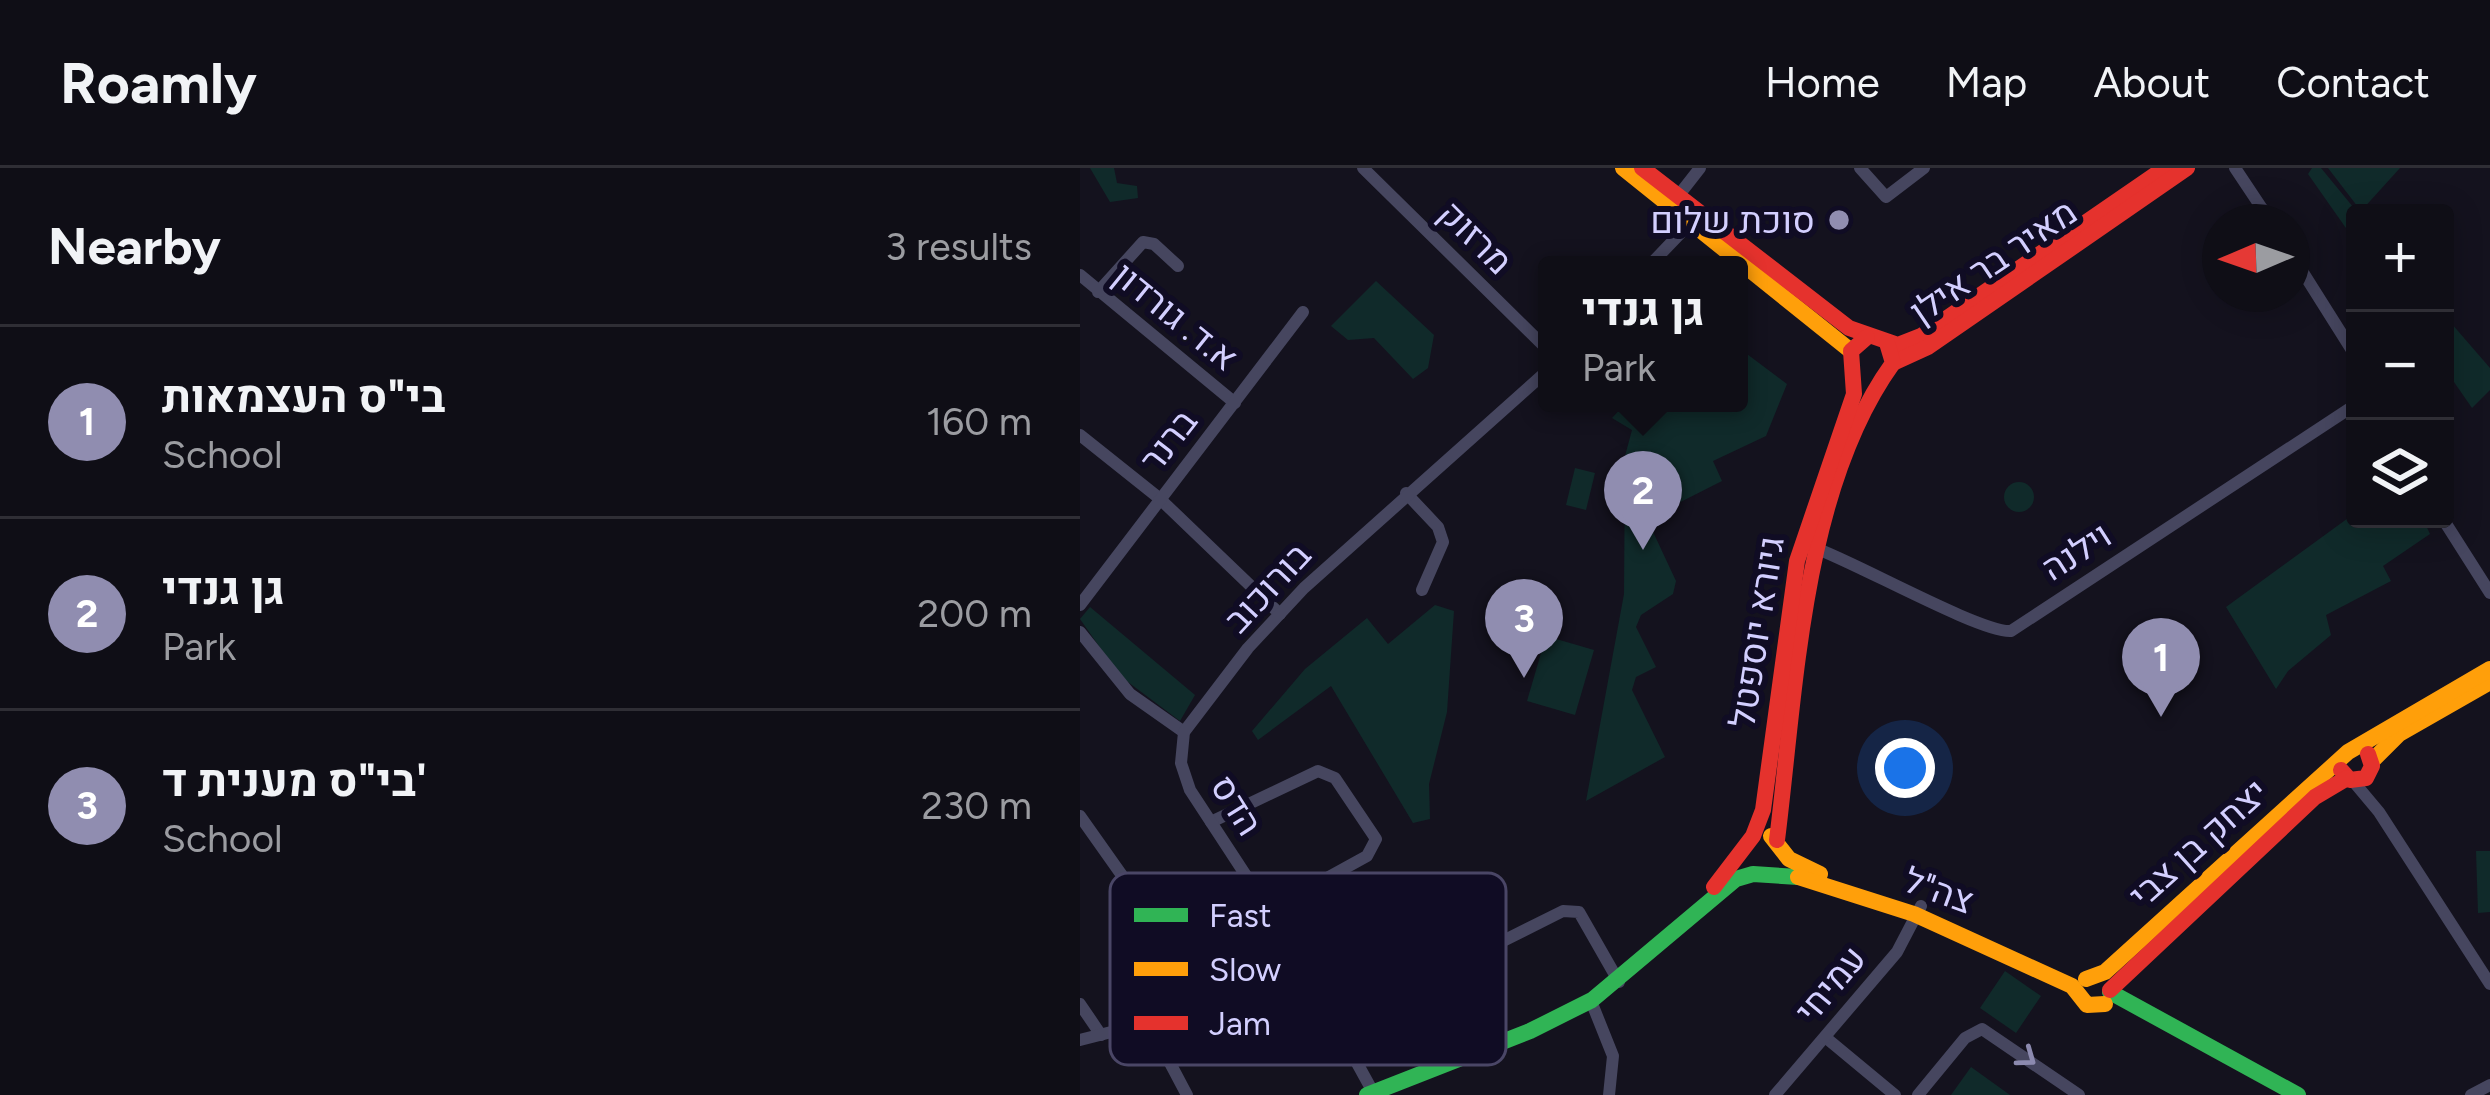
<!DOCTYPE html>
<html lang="en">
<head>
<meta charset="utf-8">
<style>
	body { margin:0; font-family:Figtree,Heebo,sans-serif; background:#18171f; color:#f1f3f6 }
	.controls { position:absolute; right:36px; top:36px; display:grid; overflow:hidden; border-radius:12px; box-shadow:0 6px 30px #0003 }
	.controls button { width:108px; height:108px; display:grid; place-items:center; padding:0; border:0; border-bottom:3px solid #2f2e35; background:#0f0e16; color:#f1f3f6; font:60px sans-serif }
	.compass { position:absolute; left:1122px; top:36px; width:108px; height:108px; border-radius:50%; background:#0f0e16; box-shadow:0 6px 30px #0003; rotate:268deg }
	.you { position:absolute; left:825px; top:600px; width:42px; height:42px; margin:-30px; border:9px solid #fff; border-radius:50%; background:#1a73e8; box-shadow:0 0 0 18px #1a73e833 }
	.badge { display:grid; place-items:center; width:78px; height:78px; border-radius:50%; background:#908db0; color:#fff; font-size:39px; font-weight:700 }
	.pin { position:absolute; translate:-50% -99px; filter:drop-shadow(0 3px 6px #0008) }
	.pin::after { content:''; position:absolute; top:63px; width:42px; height:36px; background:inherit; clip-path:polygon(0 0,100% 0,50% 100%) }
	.popup { position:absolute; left:458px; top:88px; width:210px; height:156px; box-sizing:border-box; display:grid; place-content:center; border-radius:12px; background:#0f0e16; filter:drop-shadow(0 3px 9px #0005); font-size:39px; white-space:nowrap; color:#9b9ca1 }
	.popup b { font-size:45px; color:#f1f3f6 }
	.popup::after { content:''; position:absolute; left:50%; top:100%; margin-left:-24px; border:24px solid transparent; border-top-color:#0f0e16 }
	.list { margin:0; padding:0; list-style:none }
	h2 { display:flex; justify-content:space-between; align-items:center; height:156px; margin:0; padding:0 48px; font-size:51px }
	h2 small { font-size:39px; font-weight:400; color:#9b9ca1 }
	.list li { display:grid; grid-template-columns:78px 1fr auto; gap:36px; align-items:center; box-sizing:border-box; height:192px; padding:0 48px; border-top:3px solid #2f2e35 }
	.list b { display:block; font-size:45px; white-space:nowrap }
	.list p { margin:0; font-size:39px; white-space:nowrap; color:#9b9ca1 }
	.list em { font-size:39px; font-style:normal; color:#9b9ca1 }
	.icon { flex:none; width:66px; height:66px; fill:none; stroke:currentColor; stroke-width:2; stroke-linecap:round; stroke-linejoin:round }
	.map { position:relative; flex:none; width:1410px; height:927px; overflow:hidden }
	header { display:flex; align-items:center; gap:72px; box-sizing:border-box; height:168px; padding:0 60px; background:#0f0e16; border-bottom:3px solid #2f2e35 }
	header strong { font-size:57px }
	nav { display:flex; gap:66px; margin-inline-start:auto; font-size:42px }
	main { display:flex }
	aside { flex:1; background:#0f0e16 }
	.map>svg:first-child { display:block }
</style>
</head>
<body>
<header>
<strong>Roamly</strong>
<nav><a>Home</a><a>Map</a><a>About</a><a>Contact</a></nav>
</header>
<main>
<aside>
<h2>Nearby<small>3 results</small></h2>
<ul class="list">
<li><span class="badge">1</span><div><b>בי&quot;ס העצמאות</b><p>School</p></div><em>160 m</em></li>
<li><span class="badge">2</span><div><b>גן גנדי</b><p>Park</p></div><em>200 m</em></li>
<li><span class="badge">3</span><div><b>בי&quot;ס מענית ד'</b><p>School</p></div><em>230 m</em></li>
</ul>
</aside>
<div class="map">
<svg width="1410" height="927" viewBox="0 0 1410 927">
	<rect width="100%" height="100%" fill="#14121e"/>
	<g fill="#102a2a">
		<polygon points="10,0 34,0 37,15 57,18 58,30 30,34"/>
		<polygon points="1232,0 1241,0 1278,45 1275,73 1228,6"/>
		<polygon points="1248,0 1320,0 1281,43"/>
		<polygon points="296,113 354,167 348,200 333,211 294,170 268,172 251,158"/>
		<polygon points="1365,148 1410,200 1410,222 1392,240 1365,201"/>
		<polygon points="659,180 707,216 686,268 633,293 642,313 567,351 596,413 593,426 561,447 556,459 576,499 556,509 552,522 585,589 506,633 544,426 545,288 552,262 532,250 546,235 659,235"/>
		<polygon points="495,300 515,305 506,342 486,337"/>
		<circle cx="939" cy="329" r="15"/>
		<polygon points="1275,345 1275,351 1343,351 1350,366 1303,398 1311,413 1246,447 1251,467 1208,503 1196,521 1146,439"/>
		<polygon points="355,437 374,443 367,544 349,616 350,651 333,655 251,518 178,572 172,563 225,501 287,450 308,476"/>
		<polygon points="10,439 115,527 100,553 40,508 0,451"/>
		<polygon points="466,468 514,482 495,547 447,533"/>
		<polygon points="1396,683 1410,683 1410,744 1398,745"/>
		<polygon points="312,746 321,773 302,783 317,813 268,837 232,784"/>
		<polygon points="925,803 961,828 936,865 900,840"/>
		<polygon points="891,899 930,927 871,927"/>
	</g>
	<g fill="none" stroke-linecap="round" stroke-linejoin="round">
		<g stroke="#46465f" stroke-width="12">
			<polyline points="283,0 467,181"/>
			<polyline points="780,0 806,29 844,0"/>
			<polyline points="1155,0 1191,54"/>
			<polyline points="595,32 620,0"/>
			<polyline points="1212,87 1275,187"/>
			<polyline points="570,97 613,52"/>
			<polyline points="0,107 155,235"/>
			<polyline points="18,124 63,74 74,76 98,98"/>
			<polyline points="0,267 79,330 200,446"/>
			<polyline points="326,325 358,359 363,374 342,422"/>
			<polyline points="1363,351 1410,425"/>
			<path d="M735 380C777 395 901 465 931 463L1275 237"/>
			<polyline points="0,437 223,144"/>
			<polyline points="0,464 50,526 104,564"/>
			<polyline points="1273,613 1299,644 1410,816"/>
			<polyline points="0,648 87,771 102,778 189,742 287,688 296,671 255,610 238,603 131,654"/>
			<polyline points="511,833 533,888 529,927"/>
			<polyline points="0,836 21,867"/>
			<polyline points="71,859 107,927"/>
			<polyline points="745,869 815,927"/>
			<polyline points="0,872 51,859"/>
			<polyline points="387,885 353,818 355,807 483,743 499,744 539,814"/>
			<polyline points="293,924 216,784 110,622 101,595 104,564 168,480 224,420 467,203"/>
			<polyline points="695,927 817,784 841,738"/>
			<polyline points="838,927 885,870 902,861 999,927"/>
			<polyline points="1391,927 1410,917"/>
		</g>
		<g stroke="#30b455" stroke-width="16">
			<polyline points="1030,824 1218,927"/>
			<polyline points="287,927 450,863 512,832 656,711 673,706 718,709"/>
		</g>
		<g stroke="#ff9f0a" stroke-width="16">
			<polyline points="543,0 771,183"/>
			<polyline points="1292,593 1319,566 1410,514"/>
			<polyline points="691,668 709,691 740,706"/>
			<polyline points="718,709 834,746 992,818 1007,837 1025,836"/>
			<polyline points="1006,811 1025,804 1268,584 1410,501"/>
		</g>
		<g stroke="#e5322d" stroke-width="16">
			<polyline points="562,0 769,160 818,177 841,168 1085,0"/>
			<polyline points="813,195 848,179 1107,0"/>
			<polyline points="1261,602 1270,612 1286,610 1292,598 1288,586"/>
			<path d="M697 672C716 521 722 321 813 195L807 175"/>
			<polyline points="634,719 673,668 683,642 717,393 774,226 771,183 787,169"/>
			<polyline points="1030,822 1235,629 1267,610"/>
		</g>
	</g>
	<defs><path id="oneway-chevron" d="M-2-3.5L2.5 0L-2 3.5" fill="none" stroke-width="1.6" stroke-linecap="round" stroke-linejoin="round" transform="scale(3)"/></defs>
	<use stroke="#8c8aaf" href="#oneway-chevron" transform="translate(947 890) rotate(36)"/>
	<circle fill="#908db0" stroke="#100c24" stroke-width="4.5" cx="759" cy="52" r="12"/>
	<g text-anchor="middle" stroke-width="12" stroke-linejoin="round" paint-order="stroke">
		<g font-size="36" fill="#d3cfff" stroke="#100c24" text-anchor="end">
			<text x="735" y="65">סוכת שלום</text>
		</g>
		<g font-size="36" fill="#d3cfff" stroke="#100c24">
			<text transform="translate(396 69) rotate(45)" y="13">מרזוק</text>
			<text transform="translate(913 93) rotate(-34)" y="13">מאיר בר אילן</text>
			<text transform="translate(96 148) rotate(39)" y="13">א.ד. גורדון</text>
			<text transform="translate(88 272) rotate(-52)" y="13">ברנר</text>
			<text transform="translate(996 383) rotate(-33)" y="13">וילנה</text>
			<text transform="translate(187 419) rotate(-47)" y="13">בורוכוב</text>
			<text transform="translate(676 464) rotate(-81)" y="13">גיורא יוספטל</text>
			<text transform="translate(157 637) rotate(58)" y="13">הדס</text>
			<text transform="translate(1118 675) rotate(-42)" y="13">יצחק בן צבי</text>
			<text transform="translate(859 722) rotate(20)" y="13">צה"ל</text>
			<text transform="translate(750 816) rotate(-50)" y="13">עמיחי</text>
		</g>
	</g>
	<rect x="30" y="705" width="396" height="192" rx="18" fill="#100c24" stroke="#4a4666" stroke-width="3"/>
	<rect x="54" y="740" width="54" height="14" fill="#30b455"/>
	<rect x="54" y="794" width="54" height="14" fill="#ff9f0a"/>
	<rect x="54" y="848" width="54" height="14" fill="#e5322d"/>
	<g font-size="33" fill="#d3cfff">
		<text x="129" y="759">Fast</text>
		<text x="129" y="813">Slow</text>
		<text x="129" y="867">Jam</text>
	</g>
</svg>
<div class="controls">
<button>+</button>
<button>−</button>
<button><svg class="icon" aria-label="layers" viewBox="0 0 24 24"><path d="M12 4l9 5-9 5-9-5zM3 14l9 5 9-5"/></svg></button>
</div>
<svg class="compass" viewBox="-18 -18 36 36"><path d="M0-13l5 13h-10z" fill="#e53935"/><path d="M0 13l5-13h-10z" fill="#9b9ca1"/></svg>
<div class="you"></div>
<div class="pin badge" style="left:1081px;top:549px">1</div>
<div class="pin badge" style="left:563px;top:382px">2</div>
<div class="popup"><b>גן גנדי</b>Park</div>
<div class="pin badge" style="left:444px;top:510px">3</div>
</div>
</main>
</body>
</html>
